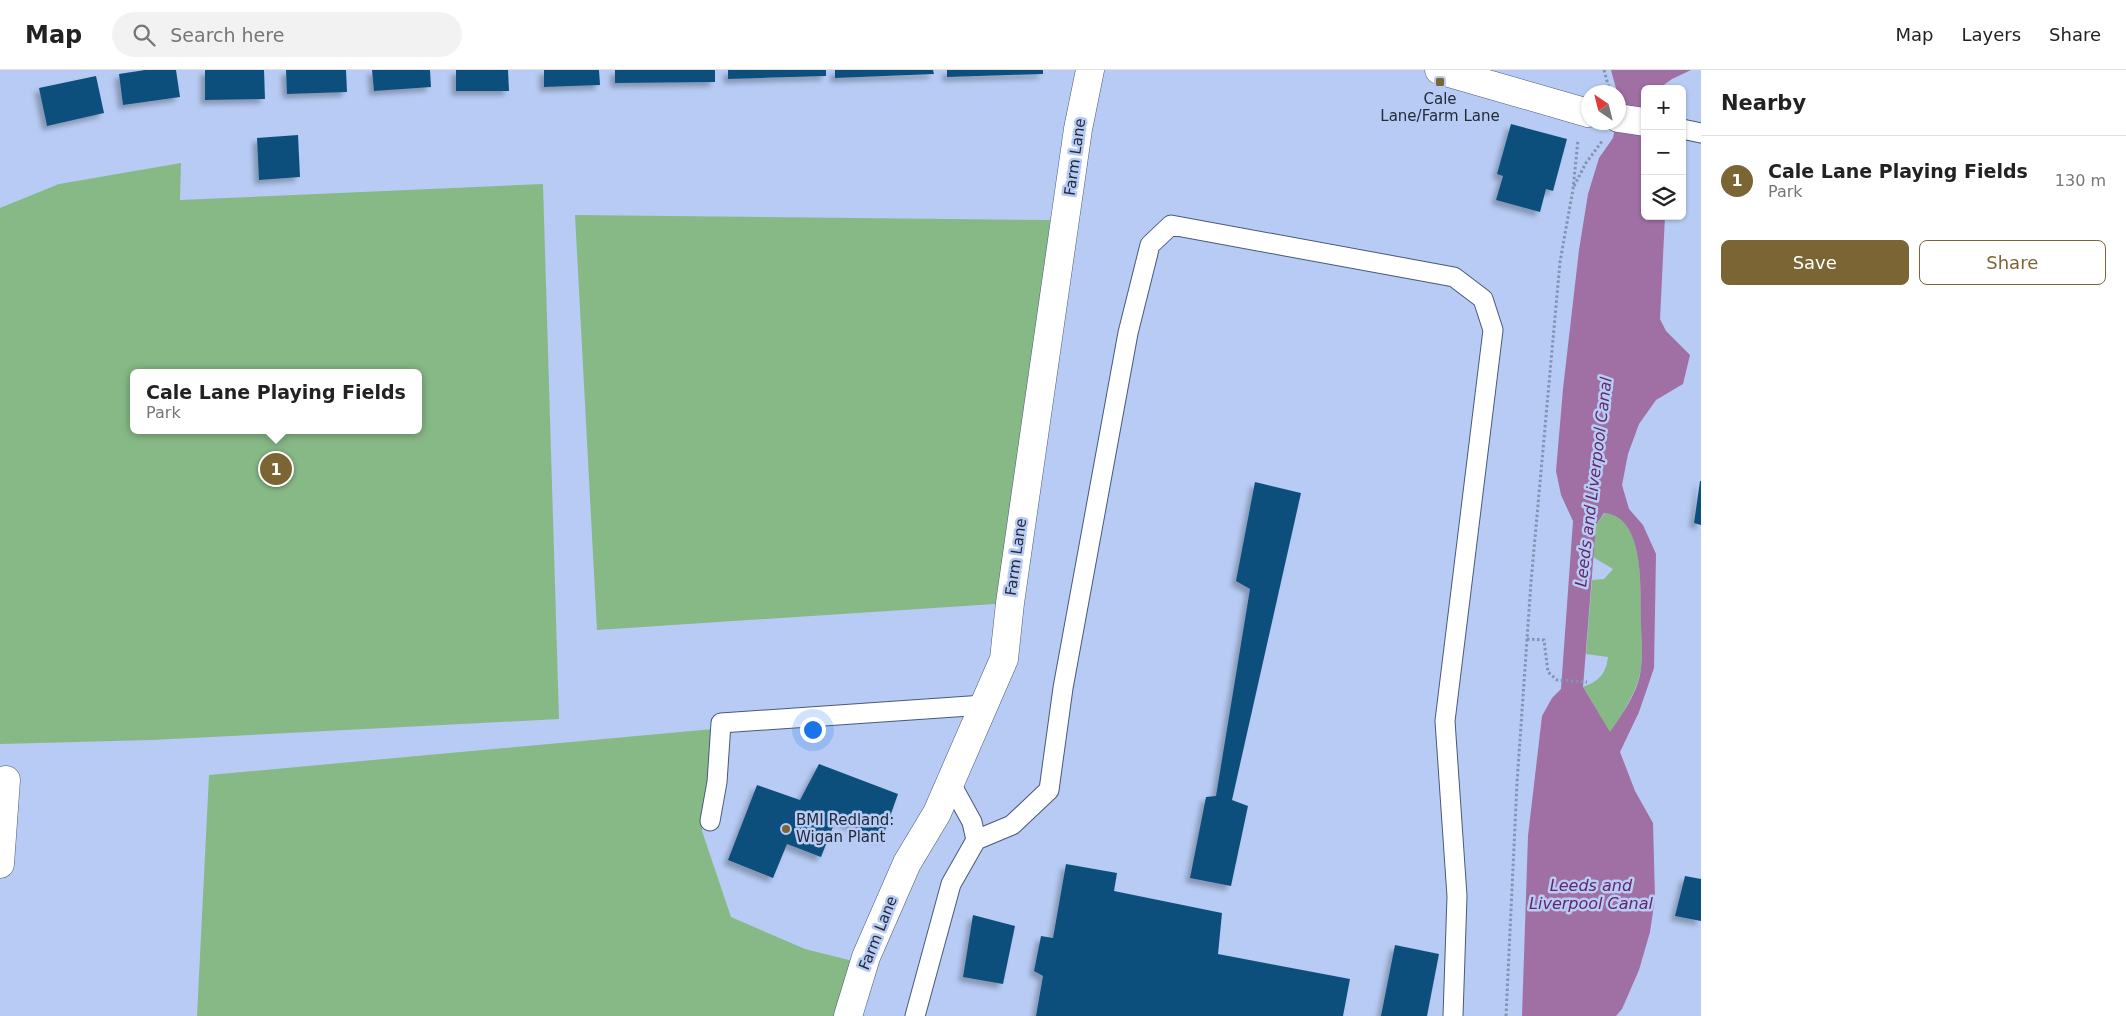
<!DOCTYPE html>
<html lang="en">
<head>
<meta charset="utf-8">
<style>
	body { margin:0; font-family:"DejaVu Sans",sans-serif; background:#f2f2f2; color:#222 }
	.controls { position:absolute; right:15px; top:15px; display:grid; overflow:hidden; border-radius:8px; box-shadow:0 1px 4px #0004 }
	.controls button { width:45px; height:45px; display:grid; place-items:center; padding:0; border:0; border-bottom:1px solid #e0e0e0; background:#fff; color:#222; font:25px sans-serif }
	.compass { position:absolute; left:1581px; top:15px; width:45px; height:45px; border-radius:50%; background:#fff; box-shadow:0 1px 4px #0004; rotate:325deg }
	.you { position:absolute; left:812px; top:659px; width:18px; height:18px; margin:-12px; border:4px solid #fff; border-radius:50%; background:#1a73e8; box-shadow:0 0 0 8px #1a73e833 }
	.badge { display:grid; place-items:center; width:32px; height:32px; border-radius:50%; background:#7c6535; color:#fff; font-size:16px; font-weight:700 }
	.pin { position:absolute; translate:-50% -50%; border:2px solid #fff; box-shadow:0 1px 5px #0006 }
	.popup { position:absolute; left:130px; top:299px; width:292px; height:65px; box-sizing:border-box; display:grid; place-content:center; border-radius:8px; background:#fff; filter:drop-shadow(0 1px 4px #0005); font-size:16px; white-space:nowrap; color:#767676 }
	.popup b { font-size:19px; color:#222 }
	.popup::after { content:''; position:absolute; left:50%; top:100%; margin-left:-10px; border:10px solid transparent; border-top-color:#fff }
	.list { margin:0; padding:0; list-style:none }
	h2 { display:flex; justify-content:space-between; align-items:center; height:65px; margin:0; padding:0 20px; font-size:21px }
	h2 small { font-size:16px; font-weight:400; color:#767676 }
	.list li { display:grid; grid-template-columns:32px 1fr auto; gap:15px; align-items:center; box-sizing:border-box; height:90px; padding:0 20px; border-top:1px solid #e0e0e0 }
	.list b { display:block; font-size:19px; white-space:nowrap }
	.list p { margin:0; font-size:16px; white-space:nowrap; color:#767676 }
	.list em { font-size:16px; font-style:normal; color:#767676 }
	.actions { display:flex; gap:10px; padding:15px 20px }
	.actions a { flex:1; padding:11px 0; border:1px solid #7c6535; border-radius:8px; text-align:center; font-size:18px; color:#7c6535 }
	.actions .main { background:#7c6535; color:#fff }
	.icon { flex:none; width:28px; height:28px; fill:none; stroke:currentColor; stroke-width:2; stroke-linecap:round; stroke-linejoin:round }
	.map { position:relative; flex:none; width:1701px; height:946px; overflow:hidden }
	header { display:flex; align-items:center; gap:30px; box-sizing:border-box; height:70px; padding:0 25px; background:#fff; border-bottom:1px solid #e0e0e0 }
	header strong { font-size:24px }
	nav { display:flex; gap:28px; margin-inline-start:auto; font-size:18px }
	.search { width:350px; height:45px; background:#f2f2f2; display:flex; align-items:center; gap:12px; box-sizing:border-box; padding:0 18px; border-radius:28px; color:#767676; font-size:19px }
	main { display:flex }
	aside { flex:1; background:#fff }
	.map>svg:first-child { display:block }
</style>
</head>
<body>
<header>
<strong>Map</strong>
<div class="search"><svg class="icon" aria-label="search" viewBox="0 0 24 24"><circle cx="10" cy="10" r="6"/><path d="M15 15l6 6"/></svg>Search here</div>
<nav><a>Map</a><a>Layers</a><a>Share</a></nav>
</header>
<main>
<div class="map">
<svg width="1701" height="946" viewBox="0 0 1701 946">
	<defs>
		<filter id="shadow"><feDropShadow dx="-4.5" dy="4.5" stdDeviation="2.5" flood-color="#0004"/></filter>
	</defs>
	<rect width="100%" height="100%" fill="#b7cbf4"/>
	<g fill="#87b987" fill-rule="evenodd">
		<path d="M181 93 180 130 543 114 559 649 152 670 0 674V138L59 114ZM134 303H418V360H134Z"/>
		<polygon points="575,145 1050,150 1010,533 597,560"/>
		<path d="M1605 443C1646 447 1640 522 1641 552 1641 567 1643 583 1641 598 1638 621 1622 644 1610 663L1583 617C1599 611 1606 604 1608 587L1586 584 1592 510 1604 509 1613 499 1593 487 1596 455Z"/>
		<polygon points="713,659 702,761 731,847 805,879 853,891 837,946 197,946 209,705"/>
	</g>
	<path fill="#a06fa3" fill-rule="evenodd" d="M1611 0H1691L1672 9 1658 19H1645V146H1665L1660 249 1666 261 1690 285 1683 314 1656 330 1639 354 1628 384 1622 415 1629 439 1643 455 1656 484 1654 598 1639 642 1620 682 1635 721 1653 753 1655 828 1650 862 1639 900 1622 939 1616 946H1522L1528 766 1542 646 1552 628 1561 619 1573 451 1561 425 1556 401 1563 319 1579 180 1588 124 1599 88 1613 68 1616 53 1618 52V22H1617ZM1604 443C1646 446 1640 522 1641 552 1641 567 1643 583 1641 598 1639 621 1623 643 1610 662L1583 617 1596 455Z"/>
	<g fill="#10507b" filter="url(#shadow)">
		<polygon points="145,0 176,0 180,27 123,35 119,4"/>
		<polygon points="205,0 264,0 265,29 205,30"/>
		<polygon points="286,0 346,0 347,22 287,24"/>
		<polygon points="372,0 430,0 431,17 374,21"/>
		<polygon points="456,0 508,0 509,21 456,21"/>
		<polygon points="544,0 599,0 600,15 544,17"/>
		<polygon points="615,0 715,0 715,12 615,13"/>
		<polygon points="728,0 826,0 826,6 728,9"/>
		<polygon points="835,0 933,0 934,4 835,8"/>
		<polygon points="947,0 1043,0 1043,4 947,7"/>
		<polygon points="96,6 104,43 47,56 39,18"/>
		<polygon points="1511,54 1567,69 1553,121 1546,119 1540,142 1496,130 1503,106 1497,104"/>
		<polygon points="298,65 300,107 259,110 257,68"/>
		<polygon points="1700,411 1701,411 1701,455 1694,453"/>
		<polygon points="1255,412 1301,423 1232,730 1248,736 1231,816 1190,808 1206,727 1216,726 1250,519 1236,511"/>
		<polygon points="819,694 898,724 882,769 836,749 821,787 787,774 773,808 728,790 757,715 800,730"/>
		<polygon points="1066,794 1117,803 1114,821 1222,843 1218,884 1350,909 1343,946 1036,946 1043,906 1034,901 1041,866 1053,868"/>
		<polygon points="1685,806 1701,809 1701,851 1675,846"/>
		<polygon points="973,845 1015,856 1003,914 963,907"/>
		<polygon points="1395,875 1439,884 1427,946 1381,946"/>
	</g>
	<g fill="none" stroke-linecap="round" stroke-linejoin="round">
		<defs>
			<g id="lane">
				<polyline points="1682,59 1701,63"/>
				<polyline points="950,712 972,752 976,770"/>
				<polyline points="710,751 717,712 721,653 984,635"/>
				<polyline points="915,946 951,814 976,770 1012,755 1049,720 1063,618 1128,263 1150,175 1171,155 1454,207 1483,229 1493,260 1445,651 1457,826 1453,946"/>
			</g>
			<g id="street">
				<polyline points="1439,0 1588,43"/>
				<polyline points="1618,48 1645,52"/>
				<polyline points="0,794 6,710"/>
				<polyline points="848,946 866,887 907,793 937,743 1004,589 1010,533 1078,59 1090,0"/>
			</g>
		</defs>
		<use href="#lane" stroke="#48597c" stroke-width="21"/>
		<use href="#street" stroke="#48597c" stroke-width="29"/>
		<g stroke="#8493b4" stroke-width="3" stroke-dasharray="2.5 2.5" stroke-linecap="butt">
			<polyline points="1604,0 1610,22"/>
			<polyline points="1574,116 1586,93 1603,70"/>
			<polyline points="1527,569 1544,570 1548,602 1557,610 1587,612"/>
			<polyline points="1506,946 1517,713 1531,512 1560,192 1573,119 1578,70"/>
		</g>
		<use href="#lane" stroke="#fff" stroke-width="19"/>
		<use href="#street" stroke="#fff" stroke-width="28"/>
	</g>
	<g fill="#7c6535" stroke="#b7cbf4" stroke-width="2">
		<rect x="1435" y="7" width="10" height="10" rx="2.5"/>
		<circle cx="786" cy="759" r="5"/>
	</g>
	<g text-anchor="middle" stroke-width="5" stroke-linejoin="round" paint-order="stroke">
		<g font-size="15" fill="#232a3a" stroke="#b7cbf4">
			<text x="1440" y="34">Cale<tspan x="1440" dy="17">Lane/Farm Lane</tspan></text>
			<text x="796" y="755" text-anchor="start">BMI Redland:<tspan x="796" dy="17">Wigan Plant</tspan></text>
		</g>
		<g font-size="15" fill="#232a3a" stroke="#b7cbf4">
			<text transform="translate(1075 87) rotate(-82)" y="5">Farm Lane</text>
			<text transform="translate(1016 487) rotate(-82)" y="5">Farm Lane</text>
			<text transform="translate(878 863) rotate(-68)" y="5">Farm Lane</text>
		</g>
		<g font-size="16" font-style="italic" fill="#632667" stroke="#b7cbf4">
			<text transform="translate(1593 412) rotate(-83)" y="6">Leeds and Liverpool Canal</text>
			<text x="1591" y="821">Leeds and<tspan x="1591" dy="18">Liverpool Canal</tspan></text>
		</g>
	</g>
</svg>
<div class="controls">
<button>+</button>
<button>−</button>
<button><svg class="icon" aria-label="layers" viewBox="0 0 24 24"><path d="M12 4l9 5-9 5-9-5zM3 14l9 5 9-5"/></svg></button>
</div>
<svg class="compass" viewBox="-18 -18 36 36"><path d="M0-13l5 13h-10z" fill="#e53935"/><path d="M0 13l5-13h-10z" fill="#767676"/></svg>
<div class="you"></div>
<div class="pin badge" style="left:276px;top:399px">1</div>
<div class="popup"><b>Cale Lane Playing Fields</b>Park</div>
</div>
<aside>
<h2>Nearby<small></small></h2>
<ul class="list">
<li><span class="badge">1</span><div><b>Cale Lane Playing Fields</b><p>Park</p></div><em>130 m</em></li>
</ul>
<div class="actions"><a class="main">Save</a><a>Share</a></div>
</aside>
</main>
</body>
</html>
